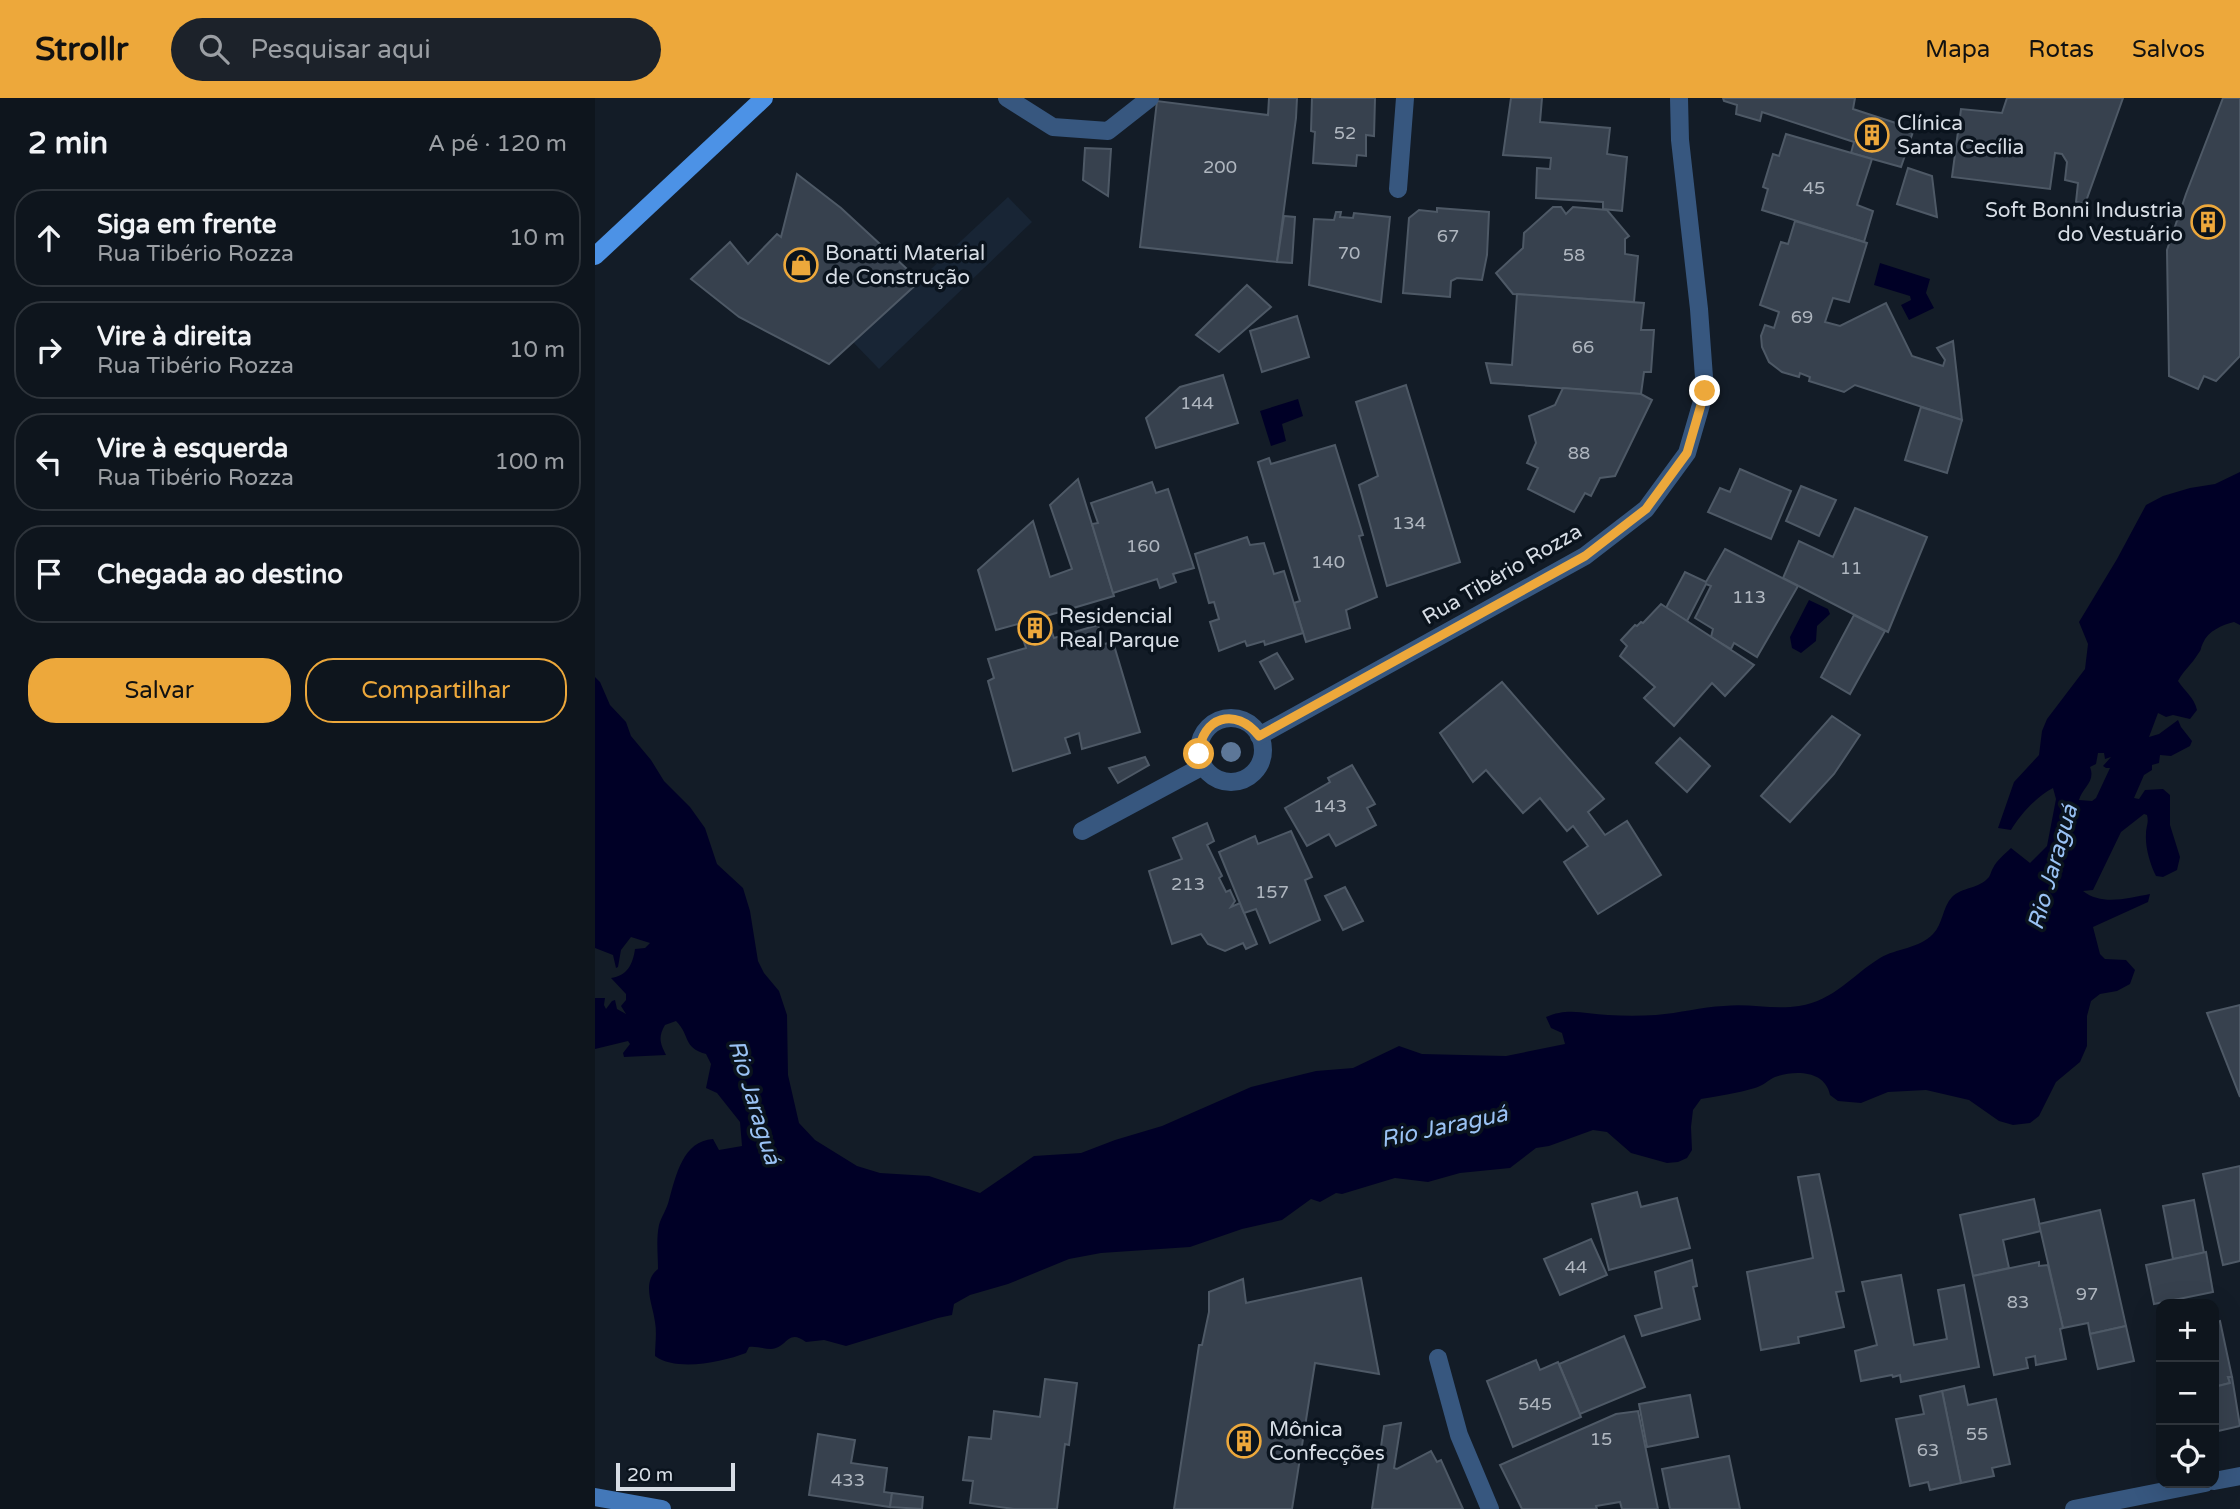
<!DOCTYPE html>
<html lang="pt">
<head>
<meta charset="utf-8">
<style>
	body { margin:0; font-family:"Varela Round",sans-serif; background:#1c222a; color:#f1f3f6 }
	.controls { position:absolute; right:21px; bottom:21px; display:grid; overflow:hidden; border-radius:14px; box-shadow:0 7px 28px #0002 }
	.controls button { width:63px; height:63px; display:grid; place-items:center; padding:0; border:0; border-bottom:2px solid #2e343b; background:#0e151d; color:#f1f3f6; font:35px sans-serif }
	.scale { position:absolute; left:21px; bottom:18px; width:119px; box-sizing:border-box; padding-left:7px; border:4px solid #d7dde5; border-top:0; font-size:19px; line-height:24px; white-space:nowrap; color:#d7dde5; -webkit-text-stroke:5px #0a131d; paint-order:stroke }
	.stop { position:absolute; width:21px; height:21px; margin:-16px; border:5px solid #eda83b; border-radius:50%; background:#fff }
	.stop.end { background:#eda83b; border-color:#fff; box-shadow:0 2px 7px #0008 }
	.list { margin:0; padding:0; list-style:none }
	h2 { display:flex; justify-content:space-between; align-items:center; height:91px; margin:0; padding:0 28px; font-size:30px }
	h2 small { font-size:23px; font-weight:400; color:#9b9fa4 }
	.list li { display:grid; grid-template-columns:46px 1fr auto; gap:21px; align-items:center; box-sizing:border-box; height:98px; margin:0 14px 14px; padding:0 14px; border:2px solid #2e343b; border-radius:28px }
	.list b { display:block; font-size:26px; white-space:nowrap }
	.list p { margin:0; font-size:23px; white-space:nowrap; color:#9b9fa4 }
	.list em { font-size:23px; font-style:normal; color:#9b9fa4 }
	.actions { display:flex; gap:14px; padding:21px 28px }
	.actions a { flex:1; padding:16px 0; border:2px solid #eda83b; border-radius:28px; text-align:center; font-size:24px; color:#eda83b }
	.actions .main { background:#eda83b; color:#111 }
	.icon { flex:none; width:38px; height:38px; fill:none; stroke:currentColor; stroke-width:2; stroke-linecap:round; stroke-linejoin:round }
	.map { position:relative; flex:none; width:1645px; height:1411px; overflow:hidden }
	header { display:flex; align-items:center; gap:42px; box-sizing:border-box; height:98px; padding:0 35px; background:#eda83b; color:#111 }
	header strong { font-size:33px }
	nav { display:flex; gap:38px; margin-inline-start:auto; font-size:24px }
	.search { width:490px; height:63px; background:#1c222a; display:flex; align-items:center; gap:18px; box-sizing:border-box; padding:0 24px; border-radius:38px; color:#9b9fa4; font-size:26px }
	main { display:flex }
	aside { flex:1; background:#0e151d }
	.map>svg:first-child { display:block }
</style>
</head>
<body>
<header>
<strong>Strollr</strong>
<div class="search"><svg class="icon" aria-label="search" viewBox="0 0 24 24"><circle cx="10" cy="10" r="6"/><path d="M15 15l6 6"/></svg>Pesquisar aqui</div>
<nav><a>Mapa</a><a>Rotas</a><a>Salvos</a></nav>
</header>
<main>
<aside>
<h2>2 min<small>A pé · 120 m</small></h2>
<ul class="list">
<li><svg class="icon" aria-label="ahead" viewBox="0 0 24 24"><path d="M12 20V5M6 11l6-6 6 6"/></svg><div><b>Siga em frente</b><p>Rua Tibério Rozza</p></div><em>10 m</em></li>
<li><svg class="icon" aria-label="right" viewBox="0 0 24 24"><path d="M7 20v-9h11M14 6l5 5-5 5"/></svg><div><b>Vire à direita</b><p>Rua Tibério Rozza</p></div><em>10 m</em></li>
<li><svg class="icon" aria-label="left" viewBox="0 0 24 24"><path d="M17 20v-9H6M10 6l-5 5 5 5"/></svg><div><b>Vire à esquerda</b><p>Rua Tibério Rozza</p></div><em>100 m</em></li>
<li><svg class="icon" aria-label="arrive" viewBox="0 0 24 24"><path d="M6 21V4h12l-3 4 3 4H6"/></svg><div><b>Chegada ao destino</b></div></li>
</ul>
<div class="actions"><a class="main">Salvar</a><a>Compartilhar</a></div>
</aside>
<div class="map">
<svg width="1645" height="1411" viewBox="0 0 1645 1411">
	<rect width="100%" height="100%" fill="#131c27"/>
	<polygon fill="#182535" points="413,99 437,124 284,271 258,244"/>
	<g fill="#000026" fill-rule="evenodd">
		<polygon points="1285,165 1335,181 1331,195 1339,210 1314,222 1306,207 1316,202 1315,198 1279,187"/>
		<polygon points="703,301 708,318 687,326 691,343 676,348 665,313"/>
		<path d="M1645 374V527L1639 524C1627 527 1613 533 1608 545 1605 551 1607 551 1603 556 1597 566 1589 572 1583 583 1590 594 1599 599 1602 612L1595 621 1578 617 1571 619 1563 615 1554 639 1564 636 1583 622 1586 629 1597 643 1595 648 1576 658 1565 657 1564 665 1557 667V672L1549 677 1539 700 1544 701 1550 692 1568 691 1575 697V727L1585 759 1582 772 1568 779 1561 778C1555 766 1550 749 1551 736 1551 728 1554 725 1552 717L1549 716 1526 734 1498 792 1488 793C1507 808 1533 800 1555 796L1553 804 1498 829 1505 856 1510 861 1531 862 1540 872 1535 886 1522 893 1505 896 1496 903 1492 918V948L1485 964 1461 984 1444 1018 1435 1025 1418 1027 1404 1023 1374 1002 1331 992 1293 994 1266 1005 1243 1003 1235 997C1230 972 1200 972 1180 979 1173 982 1168 988 1160 990 1143 995 1124 998 1106 1001L1098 1012 1096 1029 1097 1052 1092 1060 1083 1064 1072 1065 1036 1055 1012 1034 998 1032 954 1048 941 1050 915 1070 865 1075 833 1084 800 1080 747 1096 741 1095 725 1104 716 1101 687 1122 647 1131 595 1149 506 1155 474 1161 413 1186 375 1197 359 1206 357 1217 343 1220 251 1248 229 1242 211 1244C192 1230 193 1250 176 1251 169 1251 161 1248 154 1249L151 1255C127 1264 82 1274 60 1258 60 1247 62 1235 60 1224 58 1207 46 1184 63 1171 63 1157 61 1141 64 1127 66 1119 72 1111 74 1102 81 1077 88 1043 118 1041L124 1052 147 1048 145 1024 122 995 111 990 116 966 111 956C87 949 96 938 81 923L70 927C63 939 65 945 71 957L29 959 28 955 35 946 33 943 0 951V900H10L9 907 11 911 17 903 20 902 22 911 31 916 26 908 31 902V896L16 880C32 878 38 866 40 851L50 850 55 845 36 839 26 852 23 869 21 870 18 857 0 850V579L5 584 15 607 31 624 36 638 56 662 69 683 95 709 110 730 122 766 148 790 155 813 163 863 169 875 184 893 192 917 193 977 204 1025 220 1042 262 1068 285 1075 334 1078 385 1095 439 1058 486 1055 520 1042 567 1028 656 989 721 973 758 970 804 948 827 956 911 958 970 946 967 935 956 930 951 919C973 909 991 916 1013 917 1029 918 1045 918 1061 917 1085 915 1106 909 1129 908 1154 905 1179 912 1204 908 1240 902 1256 878 1285 860 1302 850 1323 851 1338 836 1348 826 1347 810 1357 799 1367 789 1384 791 1394 779 1395 778 1397 771 1398 770 1402 762 1410 756 1416 750L1435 765 1452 748 1461 701 1458 690C1442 698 1425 717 1416 732L1403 730 1419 684 1444 657 1447 633 1452 621 1490 571 1493 546 1484 524 1522 461 1551 407 1568 398 1595 390 1620 386ZM1503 655H1509L1510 661 1516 659 1508 668 1511 670H1515L1501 700 1497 703 1484 702C1487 690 1501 684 1495 669L1501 666Z"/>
		<polygon points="1214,502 1233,511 1235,516 1222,528 1221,543 1206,555 1197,550 1195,539"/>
	</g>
	<g fill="#37414e" stroke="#4e5966" stroke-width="2">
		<polygon points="674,0 702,0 701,20 682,164 545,149 562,3 673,17"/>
		<polygon points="717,0 780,0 779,38 771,37 771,58 762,57 761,68 718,65 720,34 716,33"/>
		<polygon points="916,0 947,0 945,24 1015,30 1012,56 1032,59 1027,113 1008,111 1008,104 941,100 942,70 955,71 956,60 908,57"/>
		<polygon points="1128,0 1260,0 1258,11 1319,31 1306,69 1256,55 1259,44 1167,14 1165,23 1141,16 1142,7 1129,3"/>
		<polygon points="1412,0 1528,0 1490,106 1481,104 1483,85 1470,82 1472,64 1467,56 1460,55 1455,91 1357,79 1366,11 1407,15"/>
		<polygon points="1628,0 1645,0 1645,258 1621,283 1609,278 1603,291 1574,278 1572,152 1591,96"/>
		<polygon points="1191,36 1277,61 1262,107 1278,113 1269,144 1167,112 1173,91 1168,89 1178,56 1184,58"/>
		<polygon points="490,50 516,51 513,98 488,82"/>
		<polygon points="1313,70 1337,78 1342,119 1302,106"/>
		<polygon points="202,76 246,110 325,183 234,266 144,219 96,181 135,144 153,166 182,136 186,139"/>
		<polygon points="958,109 966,109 971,116 978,109 1012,112 1034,138 1030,141 1030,156 1043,158 1039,204 918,196 901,175 928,150 929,135"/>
		<polygon points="842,110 894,114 892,157 887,182 862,180 856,183 855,199 808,195 814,120 824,112 842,114"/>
		<polygon points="741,114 746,114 745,119 758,120 759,115 795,119 786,204 714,187 719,121 739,122"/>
		<polygon points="689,118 700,119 697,165 682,164"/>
		<polygon points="1200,123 1272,145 1254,204 1238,200 1230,224 1245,228 1291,205 1317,258 1348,268 1350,262 1342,250 1358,243 1367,322 1260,287 1249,294 1214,283 1215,279 1205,275 1204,279 1187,274 1174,264 1167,249 1166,238 1170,227 1179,230 1184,214 1165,207 1186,144 1193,146"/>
		<polygon points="652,187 676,209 624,254 601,237"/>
		<polygon points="922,196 1049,205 1046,232 1059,232 1056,274 1049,274 1046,296 896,285 891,265 917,267"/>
		<polygon points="702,218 714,259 667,274 655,233"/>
		<polygon points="628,277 643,325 561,350 551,320 585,289"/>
		<polygon points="811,287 865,464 792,488 764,387 783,378 761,304"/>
		<polygon points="968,290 1046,296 1057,302 1020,378 1005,380 996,398 990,395 979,414 933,391 943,370 932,365 941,345 934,318 960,307"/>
		<polygon points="1326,309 1367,322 1352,375 1310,362"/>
		<polygon points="740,347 768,437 764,438 782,499 751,512 755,530 711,544 699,505 705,503 663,364 674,360 676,366"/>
		<polygon points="1145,371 1196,393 1176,441 1113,414 1125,390 1135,394"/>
		<polygon points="483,381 519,498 451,518 459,540 503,527 509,546 518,544 545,634 487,651 484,635 470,640 475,655 418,673 393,583 399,580 393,561 431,550 423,526 401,532 383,472 438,423 455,479 477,471 455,407"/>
		<polygon points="557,384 561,395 573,391 599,470 578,476 581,484 565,490 562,481 518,495 497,426 503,425 496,405"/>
		<polygon points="1206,388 1241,402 1224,438 1191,423"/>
		<polygon points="1260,410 1332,439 1293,534 1188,480 1204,443 1238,459"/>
		<polygon points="652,439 655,447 669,445 679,476 689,473 708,535 670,547 669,543 652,548 650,543 624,553 615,524 624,521 619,504 614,505 600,456"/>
		<polygon points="1130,451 1203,488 1162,559 1139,545 1136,551 1116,539 1118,531 1100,520 1116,488 1111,486 1092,523 1071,510 1090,474 1111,484"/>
		<polygon points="1066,506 1159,567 1130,598 1117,585 1079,628 1049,600 1060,589 1025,558 1032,548 1026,542 1040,527 1042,528 1046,524 1048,525"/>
		<polygon points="1259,517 1290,533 1255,596 1226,579"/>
		<polygon points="682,555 698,581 680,591 665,564"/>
		<polygon points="907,584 1009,701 993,714 1010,737 1032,723 1066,777 1003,816 969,764 993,748 978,728 972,733 945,700 928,715 891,672 878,684 845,635"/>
		<polygon points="1237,618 1265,637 1239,676 1195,724 1166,698"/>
		<polygon points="1085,640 1115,668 1092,694 1061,665"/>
		<polygon points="550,659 554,667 523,685 514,670"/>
		<polygon points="757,667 780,706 772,710 781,727 741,748 734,736 712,748 690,710 735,684 733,680"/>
		<polygon points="612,725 619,743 612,747 627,778 624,780 631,794 635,792 640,803 636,809 645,805 662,846 651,851 648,845 630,853 613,846 606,836 577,846 554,773 587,761 578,740"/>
		<polygon points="696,733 717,779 710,782 725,822 675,845 661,811 649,815 624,754 660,738 663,746"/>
		<polygon points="750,789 768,823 748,832 730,798"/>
		<polygon points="1645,907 1645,999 1612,915"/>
		<polygon points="1645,1068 1645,1163 1628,1167 1608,1076"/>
		<polygon points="1224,1076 1249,1193 1241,1194 1249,1229 1203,1239 1204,1245 1166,1252 1152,1174 1218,1160 1203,1079"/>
		<polygon points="1042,1094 1046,1109 1082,1100 1095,1150 1014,1172 997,1106"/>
		<polygon points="1439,1101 1446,1133 1408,1142 1414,1170 1378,1178 1365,1117"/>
		<polygon points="1599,1102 1609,1155 1578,1161 1568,1108"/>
		<polygon points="1505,1112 1531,1228 1495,1236 1493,1225 1468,1230 1444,1126"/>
		<polygon points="996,1141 1012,1177 965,1197 949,1161"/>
		<polygon points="1611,1154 1618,1194 1559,1206 1551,1167"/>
		<polygon points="1097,1162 1102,1188 1098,1189 1105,1221 1047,1238 1040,1218 1067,1210 1060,1174"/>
		<polygon points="1444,1164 1444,1168 1453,1167 1468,1230 1465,1231 1471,1261 1441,1267 1440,1258 1431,1260 1433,1270 1399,1277 1378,1178"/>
		<polygon points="1306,1177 1319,1247 1352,1241 1343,1192 1369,1187 1384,1269 1306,1284 1305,1277 1298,1279 1297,1277 1266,1283 1260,1253 1282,1247 1267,1184"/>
		<polygon points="766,1180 784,1276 720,1265 697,1411 579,1411 604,1247 607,1247 614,1214 614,1194 648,1181 651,1205"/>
		<polygon points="1625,1223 1637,1279 1633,1279 1635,1285 1619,1289 1619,1225"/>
		<polygon points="1531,1228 1539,1263 1503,1271 1495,1236"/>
		<polygon points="1029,1238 1050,1289 985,1316 964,1266"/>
		<polygon points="941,1262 945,1272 963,1264 986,1319 918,1349 892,1283"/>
		<polygon points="1633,1279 1637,1279 1645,1328 1619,1334 1619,1289 1635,1285"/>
		<polygon points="450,1281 482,1285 474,1347 470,1346 462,1411 419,1411 375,1405 378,1383 368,1382 374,1339 396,1341 399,1313 445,1319"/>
		<polygon points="1369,1288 1373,1307 1401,1301 1415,1366 1397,1370 1399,1378 1366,1385 1347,1293"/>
		<polygon points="1347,1293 1366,1385 1335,1392 1333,1384 1315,1388 1301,1321 1329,1316 1325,1298"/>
		<polygon points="1095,1297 1103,1339 1052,1349 1044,1306"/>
		<polygon points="1043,1313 1063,1411 1027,1411 1025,1404 1001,1408 1002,1411 927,1411 905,1367 1021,1316"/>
		<polygon points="806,1325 799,1370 802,1371 836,1353 842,1364 846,1362 868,1411 777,1411 789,1328"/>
		<polygon points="223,1336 260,1342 256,1365 292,1370 289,1394 297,1395 295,1409 214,1397"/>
		<polygon points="1134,1358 1145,1411 1075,1411 1067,1371"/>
		<polygon points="297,1395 328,1399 327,1411 295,1409"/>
	</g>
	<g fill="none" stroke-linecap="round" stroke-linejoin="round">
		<polyline stroke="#37577f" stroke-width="18" points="412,0 458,29 513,33 555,0"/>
		<g stroke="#37577f" stroke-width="18">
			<polyline points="803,91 810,0"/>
			<circle cx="636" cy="652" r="32"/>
			<polyline points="664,638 990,458 1051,411 1092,355 1110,293 1104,211 1085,42 1084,0"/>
			<polyline points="487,733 608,668"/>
			<polyline points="843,1260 864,1337 895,1411"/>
			<polyline points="1619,1383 1645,1378"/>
			<polyline points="1479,1411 1610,1385"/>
		</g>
		<polyline stroke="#4378b9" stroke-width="18" points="0,1399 67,1411"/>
		<polyline stroke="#4c92e6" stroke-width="18" points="0,158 169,0"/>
	</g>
	<circle fill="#5d7798" cx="636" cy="654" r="10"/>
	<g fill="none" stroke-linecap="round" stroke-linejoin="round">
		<path stroke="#eda83b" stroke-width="9" d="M604 656C606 619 641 608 664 638L990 458 1051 411 1092 355 1110 293"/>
	</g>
	<defs>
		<symbol id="building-ring" viewBox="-11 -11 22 22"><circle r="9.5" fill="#0a131d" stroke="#eda83b" stroke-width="1.5"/><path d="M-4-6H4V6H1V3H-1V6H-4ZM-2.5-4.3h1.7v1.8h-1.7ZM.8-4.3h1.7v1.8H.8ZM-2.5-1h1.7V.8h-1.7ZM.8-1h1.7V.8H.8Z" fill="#eda83b"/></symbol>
		<symbol id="shop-ring" viewBox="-11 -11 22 22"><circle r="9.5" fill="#0a131d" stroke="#eda83b" stroke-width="1.5"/><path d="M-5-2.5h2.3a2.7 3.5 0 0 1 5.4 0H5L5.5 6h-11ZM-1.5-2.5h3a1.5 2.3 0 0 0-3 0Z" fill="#eda83b"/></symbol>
	</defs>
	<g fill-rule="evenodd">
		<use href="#building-ring" x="1258" y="18" width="38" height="38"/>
		<use href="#building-ring" x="1594" y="105" width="38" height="38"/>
		<use href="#shop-ring" x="187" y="148" width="38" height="38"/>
		<use href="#building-ring" x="421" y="511" width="38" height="38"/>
		<use href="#building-ring" x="630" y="1324" width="38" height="38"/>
	</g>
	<g text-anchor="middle" stroke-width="7" stroke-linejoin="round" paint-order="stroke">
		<g font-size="18" fill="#afb6bf">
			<text x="750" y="41">52</text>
			<text x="625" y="75">200</text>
			<text x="1219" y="96">45</text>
			<text x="853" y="144">67</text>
			<text x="754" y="161">70</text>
			<text x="979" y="163">58</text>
			<text x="1207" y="225">69</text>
			<text x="988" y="255">66</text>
			<text x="602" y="311">144</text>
			<text x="984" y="361">88</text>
			<text x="814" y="431">134</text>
			<text x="548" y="454">160</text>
			<text x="733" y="470">140</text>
			<text x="1256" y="476">11</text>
			<text x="1154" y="505">113</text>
			<text x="735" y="714">143</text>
			<text x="593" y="792">213</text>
			<text x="677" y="800">157</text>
			<text x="981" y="1175">44</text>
			<text x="1492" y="1202">97</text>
			<text x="1423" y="1210">83</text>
			<text x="940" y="1312">545</text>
			<text x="1382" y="1342">55</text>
			<text x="1006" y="1347">15</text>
			<text x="1333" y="1358">63</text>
			<text x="253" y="1388">433</text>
		</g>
		<g font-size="21" fill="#d7dde5" stroke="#0a131d" text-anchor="start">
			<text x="1302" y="32">Clínica<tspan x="1302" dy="24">Santa Cecília</tspan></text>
			<text x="1588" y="119" text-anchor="end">Soft Bonni Industria<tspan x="1588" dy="24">do Vestuário</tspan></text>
			<text x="230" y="162">Bonatti Material<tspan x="230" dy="24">de Construção</tspan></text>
			<text x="464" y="525">Residencial<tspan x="464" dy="24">Real Parque</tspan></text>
			<text x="674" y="1338">Mônica<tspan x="674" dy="24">Confecções</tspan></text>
		</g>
		<g font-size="21" fill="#d7dde5" stroke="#0a131d">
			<text transform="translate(907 476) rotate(-30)" y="7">Rua Tibério Rozza</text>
		</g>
		<g font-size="23" font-style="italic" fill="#9ac2f4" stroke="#0a131d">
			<text transform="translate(1457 769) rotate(-74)" y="8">Rio Jaraguá</text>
			<text transform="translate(160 1004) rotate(73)" y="8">Rio Jaraguá</text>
			<text transform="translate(849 1028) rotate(-12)" y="8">Rio Jaraguá</text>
		</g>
	</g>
</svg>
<div class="controls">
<button>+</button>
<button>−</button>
<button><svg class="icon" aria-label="locate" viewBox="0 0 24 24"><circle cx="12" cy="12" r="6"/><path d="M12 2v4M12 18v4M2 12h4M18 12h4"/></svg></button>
</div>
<div class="scale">20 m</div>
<div class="stop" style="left:604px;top:656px"></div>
<div class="stop end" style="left:1110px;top:293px"></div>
</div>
</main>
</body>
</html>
